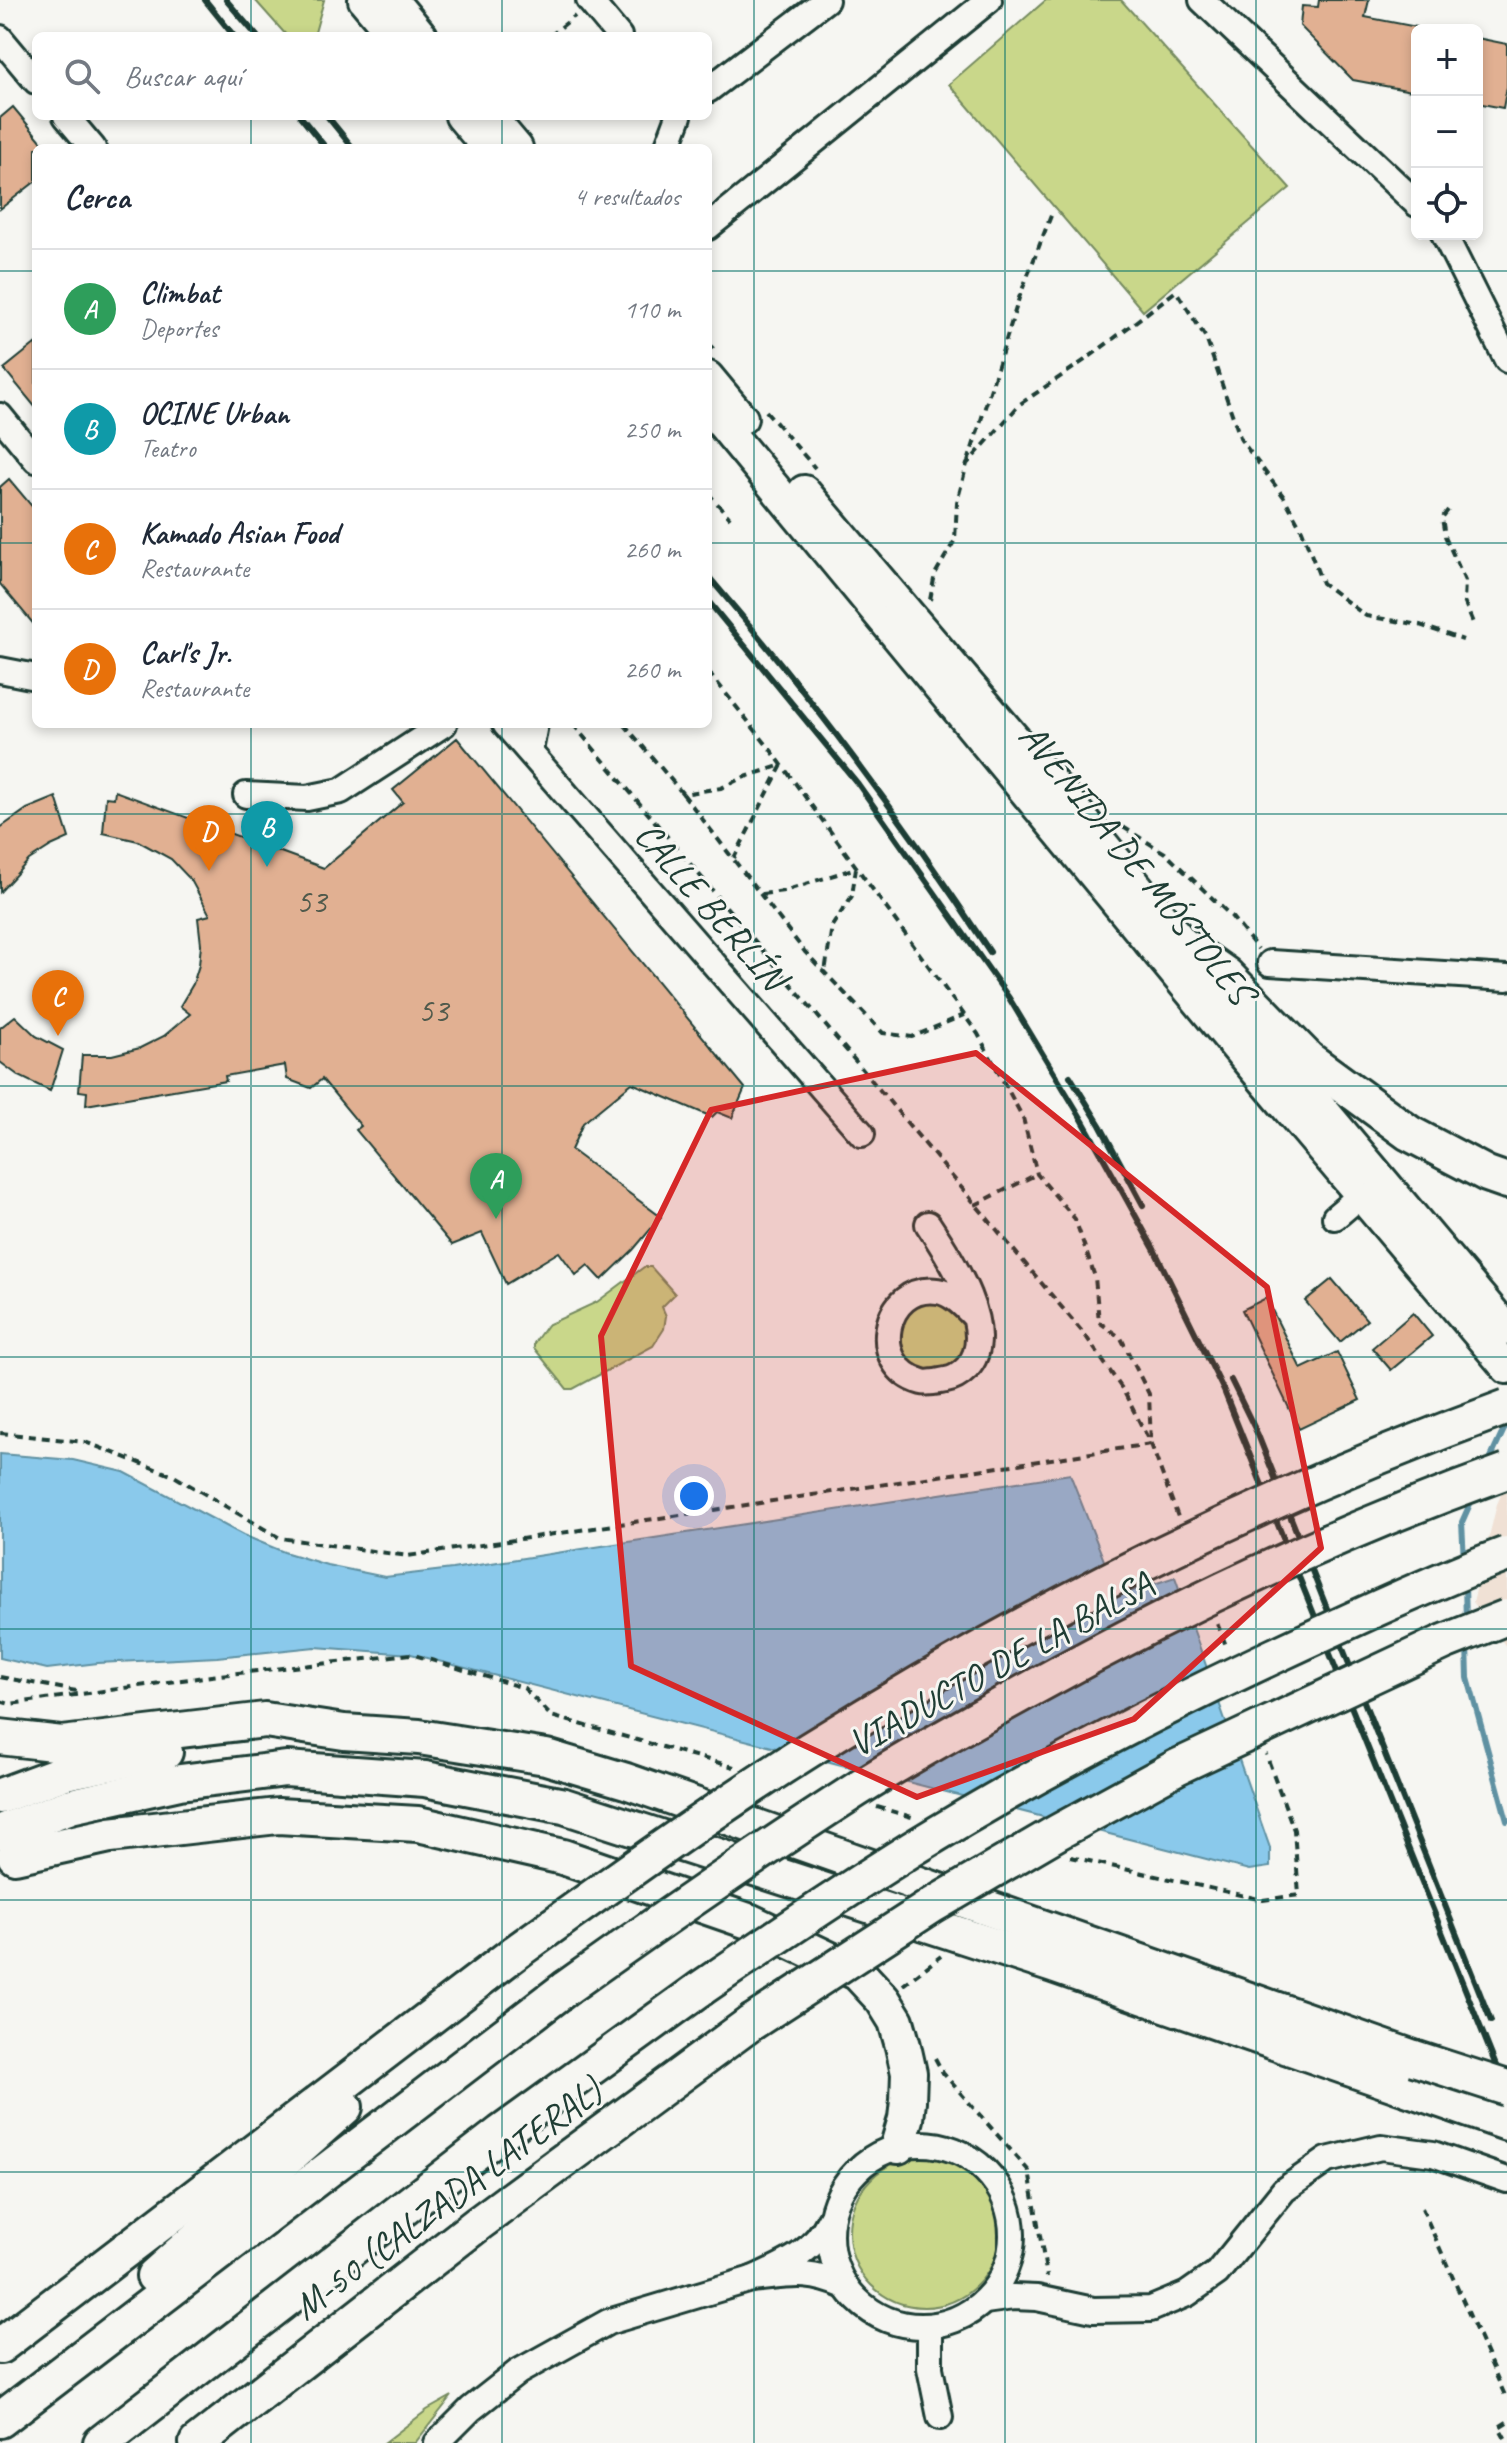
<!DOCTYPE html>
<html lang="es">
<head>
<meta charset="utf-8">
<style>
	body { margin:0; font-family:Caveat,sans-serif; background:#f2f2f3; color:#1f2937 }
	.controls { position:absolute; right:24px; top:24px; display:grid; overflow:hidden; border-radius:12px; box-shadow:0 4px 12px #0003 }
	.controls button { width:72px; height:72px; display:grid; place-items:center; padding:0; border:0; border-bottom:2px solid #e0e1e3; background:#fff; color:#1f2937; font:40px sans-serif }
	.you { position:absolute; left:694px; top:1496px; width:28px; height:28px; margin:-20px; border:6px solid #fff; border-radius:50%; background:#1a73e8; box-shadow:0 0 0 12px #1a73e833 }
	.badge { display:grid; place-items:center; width:52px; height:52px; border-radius:50%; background:#1f3d34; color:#fff; font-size:26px; font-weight:700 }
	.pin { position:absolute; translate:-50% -66px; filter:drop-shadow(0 2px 4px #0008) }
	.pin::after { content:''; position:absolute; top:42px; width:28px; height:24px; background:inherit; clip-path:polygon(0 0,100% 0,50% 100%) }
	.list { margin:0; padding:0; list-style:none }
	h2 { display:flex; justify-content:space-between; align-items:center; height:104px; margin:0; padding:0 32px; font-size:34px }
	h2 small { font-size:26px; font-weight:400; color:#747a83 }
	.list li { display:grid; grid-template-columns:52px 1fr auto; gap:24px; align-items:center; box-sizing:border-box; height:120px; padding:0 32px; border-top:2px solid #e0e1e3 }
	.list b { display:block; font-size:30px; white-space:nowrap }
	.list p { margin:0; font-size:26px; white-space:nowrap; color:#747a83 }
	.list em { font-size:26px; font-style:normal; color:#747a83 }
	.icon { flex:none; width:44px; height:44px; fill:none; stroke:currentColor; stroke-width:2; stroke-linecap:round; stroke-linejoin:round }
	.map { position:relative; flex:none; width:1507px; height:2443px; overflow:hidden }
	.search { position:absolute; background:#fff; box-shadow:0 4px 12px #0003; left:32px; top:32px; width:680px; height:88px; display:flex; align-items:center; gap:20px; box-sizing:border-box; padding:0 28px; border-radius:12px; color:#747a83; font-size:30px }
	.panel { position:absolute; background:#fff; box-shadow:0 4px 12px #0003; left:32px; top:144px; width:680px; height:584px; border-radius:12px }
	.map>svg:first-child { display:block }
</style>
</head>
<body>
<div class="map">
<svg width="1507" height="2443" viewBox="0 0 1507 2443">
	<rect width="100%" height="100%" fill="#f6f6f2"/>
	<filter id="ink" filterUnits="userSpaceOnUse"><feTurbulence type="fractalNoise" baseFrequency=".0125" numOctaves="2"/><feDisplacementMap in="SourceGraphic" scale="16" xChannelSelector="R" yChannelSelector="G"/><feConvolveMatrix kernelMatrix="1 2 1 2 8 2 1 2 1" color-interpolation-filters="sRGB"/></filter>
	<g filter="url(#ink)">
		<polygon fill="#f0e1d5" points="1507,1481 1507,1648 1473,1602 1497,1504"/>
		<g fill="#c9d78a" stroke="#748a5f" stroke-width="2">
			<polygon points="255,0 324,0 314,36 287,36"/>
			<polygon points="1046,0 1121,0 1290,188 1143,311 949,84"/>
			<polygon points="644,1267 651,1267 675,1294 662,1307 666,1316 664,1329 653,1346 573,1389 567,1389 534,1348 534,1343 547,1325 597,1302"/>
			<circle cx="932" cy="1337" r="35"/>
			<circle cx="924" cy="2232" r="75"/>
			<polygon points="452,2396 415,2443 384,2443 427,2410"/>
		</g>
		<polygon fill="#8ac9eb" stroke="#5f91a2" stroke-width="2" points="0,1454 73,1460 124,1472 243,1535 284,1552 327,1565 385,1577 452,1569 1070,1474 1118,1596 1175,1577 1270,1848 1270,1867 1249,1870 411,1654 315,1647 217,1657 98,1663 47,1669 0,1658"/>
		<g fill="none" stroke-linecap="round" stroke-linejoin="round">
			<g stroke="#5f91a2" stroke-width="6">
				<polyline points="1487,1466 1507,1423"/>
				<polyline points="1464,1561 1462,1522 1474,1495"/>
				<polyline points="1465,1584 1466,1621"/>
				<polyline points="1467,1644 1468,1678 1507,1821"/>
			</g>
		</g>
		<g fill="#e1b092" stroke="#1f3d34" stroke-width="2">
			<polygon points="1319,0 1369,0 1365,17 1417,27 1417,92 1353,80 1300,26 1302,6 1318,7"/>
			<polygon points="1477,38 1507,44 1507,87 1503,108 1477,103"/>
			<polygon points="13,107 47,148 36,148 36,181 0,209 0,118"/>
			<polygon points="36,343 36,408 4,369"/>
			<polygon points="9,479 36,511 36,627 0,584 0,487"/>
			<polygon points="457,738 745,1088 732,1118 717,1112 712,1117 632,1083 583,1123 571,1150 661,1217 633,1250 602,1280 588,1265 576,1275 559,1252 506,1284 482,1233 452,1245 356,1130 361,1126 322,1079 311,1088 287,1079 285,1065 225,1076 226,1081 86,1105 87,1092 79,1091 82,1055 112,1055 140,1048 164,1036 190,1014 180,1006 193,984 199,965 201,944 198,918 210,915 191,880 171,859 138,841 103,833 106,797 114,798 115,791 324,868 403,802 393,790"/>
			<polygon points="56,797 69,838 51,846 29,860 0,892 0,828 27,809"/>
			<polygon points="15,1016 36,1036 63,1050 50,1091 19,1076 0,1062 0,1028"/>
			<polygon points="1332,1279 1367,1320 1340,1342 1305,1301"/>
			<polygon points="1266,1298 1301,1369 1337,1352 1360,1400 1299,1429 1242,1310"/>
			<polygon points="1413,1313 1432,1336 1391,1370 1372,1348"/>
		</g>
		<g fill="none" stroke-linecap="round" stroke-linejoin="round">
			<defs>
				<g id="minor">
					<polyline points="589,0 619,36"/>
					<polyline points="1202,0 1417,204"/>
					<polyline points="0,38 36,81"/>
					<polyline points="708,90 826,0"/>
					<polyline points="66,116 93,148"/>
					<polyline points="667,148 679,116"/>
					<polyline points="708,227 989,0"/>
					<polyline points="1444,234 1507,360"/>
					<polyline points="0,416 36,460"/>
					<polyline points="0,670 36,677"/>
					<polyline points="505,724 862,1134"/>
					<polyline points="530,751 535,724"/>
					<polyline points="246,795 307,798 341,791 444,724"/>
					<polyline points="1270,963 1507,978"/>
					<polyline points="1335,1217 1361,1195"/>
					<path d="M928 1224C950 1257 1000 1333 967 1368 961 1374 955 1379 946 1380 939 1381 929 1384 922 1382 867 1367 883 1283 938 1291 952 1293 964 1306 973 1315"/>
					<circle cx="921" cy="2235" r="91"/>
					<path d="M830 2219C814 2253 785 2264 752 2279 792 2275 808 2270 845 2286"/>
					<polyline points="985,2301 1013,2297 1037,2298 1093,2310 1151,2309 1187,2294 1217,2273 1284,2190 1327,2160 1381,2147 1433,2154 1507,2180"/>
					<polyline points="930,2326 930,2368 940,2417"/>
					<polyline points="437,2443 471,2409 518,2372 608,2322 752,2279"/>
				</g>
				<g id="major">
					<polyline points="364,0 394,36"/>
					<polyline points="392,0 422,36"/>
					<polyline points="461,116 488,148"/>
					<polyline points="490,116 517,148"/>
					<polyline points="708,377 742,418"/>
					<polyline points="708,407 1245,1058 1507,1368"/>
					<polyline points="804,491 1076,811 1186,947 1507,1329"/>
				</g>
				<g id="highway">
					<polyline points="1186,947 1226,975 1308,1059 1409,1133 1487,1174 1507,1181"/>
					<polyline points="0,1737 62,1744 265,1720 344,1732 419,1737 546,1757 626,1781 1414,2058"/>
					<polyline points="0,1796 65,1772 165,1752"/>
					<polyline points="0,1832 71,1806 180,1782 286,1769 425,1779 564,1806 1053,1965 1507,2123"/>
					<polyline points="15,1856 110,1835 278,1816 418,1824 563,1857 751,1922 858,1973 883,2000 896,2021 903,2046 909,2073 908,2101 906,2119 898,2146"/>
					<polyline points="154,2276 345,2107"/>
					<polyline points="0,2346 516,1952"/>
					<polyline points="0,2420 566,1988"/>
					<polyline points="101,2443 501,2133 700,1989"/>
					<polyline points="197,2443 479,2223 751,2023"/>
				</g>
			</defs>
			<use href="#minor" stroke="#1f3d34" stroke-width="30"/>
			<use href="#major" stroke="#1f3d34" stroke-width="36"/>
			<use href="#highway" stroke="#1f3d34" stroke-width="40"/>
			<g stroke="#1f3d34" stroke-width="4" stroke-dasharray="8 6" stroke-linecap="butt">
				<polyline points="550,36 575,16"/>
				<polyline points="708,343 717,353"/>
				<polyline points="766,411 815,468"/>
				<polyline points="968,462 1019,298 1052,213"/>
				<polyline points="708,493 730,518"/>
				<polyline points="1448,510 1442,518 1445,536 1465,581 1464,601 1473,623"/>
				<polyline points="930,600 935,574 955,540 957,502 967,464 1020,404 1088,358 1176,291 1206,338 1241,440 1284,497 1302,530 1322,583 1366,616 1420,625 1463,640"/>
				<polyline points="573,724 1085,1335 1123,1390 1151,1444 1178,1517"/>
				<polyline points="624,724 683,794 721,788 742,778 782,765 734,858"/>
				<polyline points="683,794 805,952 883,1033 912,1037 964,1015"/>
				<polyline points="1123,827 1165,853 1231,916 1258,949"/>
				<polyline points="762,894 784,891 856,868 852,896 832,926 825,972"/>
				<polyline points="975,1205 1037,1174"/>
				<polyline points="0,1433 85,1442 174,1476 280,1538 408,1556 1151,1444 1149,1394 1121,1338 1099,1322 1095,1277 1075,1219 1037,1174 1023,1118 978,1034 774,754 708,671"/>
				<polyline points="1217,1623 1227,1648"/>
				<polyline points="0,1677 82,1692"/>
				<polyline points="0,1701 10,1704 211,1676 411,1654 524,1688 551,1716 734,1767"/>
				<polyline points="877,1807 915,1818"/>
				<polyline points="1071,1857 1263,1900 1299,1895 1294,1830 1266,1754"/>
				<polyline points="903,1985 941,1956"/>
				<polyline points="935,2058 943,2073 1029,2171 1047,2277"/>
				<polyline points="1422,2208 1507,2400"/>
				<polyline points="1507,2422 1499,2427 1507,2441"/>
			</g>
			<use href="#minor" stroke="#f6f6f2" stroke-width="24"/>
			<use href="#major" stroke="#f6f6f2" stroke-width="30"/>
			<use href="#highway" stroke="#f6f6f2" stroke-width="34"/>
			<g stroke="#1f3d34" stroke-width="6">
				<polyline points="205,0 234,36"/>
				<polyline points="226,0 257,36"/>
				<polyline points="300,116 326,148"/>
				<polyline points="327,116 353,148"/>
				<path d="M708 576C810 695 904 821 990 952"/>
				<polyline points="708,601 858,784 1009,998 1083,1121 1154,1249 1224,1391 1507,2093"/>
				<polyline points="1070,1076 1100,1125 1143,1205"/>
				<polyline points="1231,1380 1258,1435 1491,2021"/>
			</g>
			<defs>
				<g id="highway-bridge">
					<path d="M516 1952C612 1883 709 1813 809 1750 1029 1612 1263 1496 1507 1407"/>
					<path d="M566 1988C661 1920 758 1853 856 1790 912 1754 971 1722 1029 1690 1182 1605 1342 1530 1507 1471"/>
					<path d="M700 1989C770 1941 840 1894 912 1849 1029 1777 1150 1714 1274 1656 1351 1620 1428 1584 1507 1554"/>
					<polyline points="751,2023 933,1905 1058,1832 1177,1767 1444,1642 1507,1617"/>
					<polyline points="1414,2058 1507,2088"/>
				</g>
			</defs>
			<use href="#highway-bridge" stroke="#1f3d34" stroke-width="40" stroke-linecap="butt"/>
			<use href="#highway-bridge" stroke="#f6f6f2" stroke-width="34"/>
		</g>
	</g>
	<path fill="#d62828" fill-opacity="0.2" stroke="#d62828" stroke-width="6" stroke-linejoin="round" d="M976 1053 1267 1287 1321 1548 1134 1719 917 1797 631 1666 601 1336 711 1110Z"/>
	<path fill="none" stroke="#0f766e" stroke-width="2" stroke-opacity="0.55" d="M251 0V36M502 0V36M754 0V2443M1005 0V2443M1256 0V2443M251 116V148M502 116V148M0 271H36M708 271H1507M0 543H36M708 543H1507M251 724V2443M502 724V2443M0 814H1507M0 1086H1507M0 1357H1507M0 1629H1507M0 1900H1507M0 2172H1507"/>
	<g text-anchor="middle" stroke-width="6" stroke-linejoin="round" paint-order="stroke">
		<g font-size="34" fill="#505a4c">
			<text x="311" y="913">53</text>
			<text x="433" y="1022">53</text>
		</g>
		<g font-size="38" fill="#1f3d34" stroke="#f6f6f2">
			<text transform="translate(1137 863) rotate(51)" y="13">AVENIDA DE MÓSTOLES</text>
			<text transform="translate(711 905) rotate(49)" y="13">CALLE BERLÍN</text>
			<text transform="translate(1000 1663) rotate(-29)" y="13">VIADUCTO DE LA BALSA</text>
			<text transform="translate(447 2198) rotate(-37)" y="13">M-50 (CALZADA LATERAL)</text>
		</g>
	</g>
</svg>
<div class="controls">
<button>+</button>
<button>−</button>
<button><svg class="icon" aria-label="locate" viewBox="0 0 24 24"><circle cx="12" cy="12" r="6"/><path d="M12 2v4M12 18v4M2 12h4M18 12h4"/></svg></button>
</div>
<div class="you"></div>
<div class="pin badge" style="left:496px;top:1219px;background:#2e9e5b">A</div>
<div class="pin badge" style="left:267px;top:867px;background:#0f9aa8">B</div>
<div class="pin badge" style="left:58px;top:1036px;background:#e8710a">C</div>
<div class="pin badge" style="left:209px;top:871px;background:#e8710a">D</div>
<div class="search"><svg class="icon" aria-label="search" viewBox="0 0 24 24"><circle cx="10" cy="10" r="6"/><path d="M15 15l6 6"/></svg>Buscar aquí</div>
<section class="panel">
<h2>Cerca<small>4 resultados</small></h2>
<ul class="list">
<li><span class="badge" style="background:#2e9e5b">A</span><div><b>Climbat</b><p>Deportes</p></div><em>110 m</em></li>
<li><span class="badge" style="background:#0f9aa8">B</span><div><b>OCINE Urban</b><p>Teatro</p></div><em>250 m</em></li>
<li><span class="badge" style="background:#e8710a">C</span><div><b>Kamado Asian Food</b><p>Restaurante</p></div><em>260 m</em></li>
<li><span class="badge" style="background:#e8710a">D</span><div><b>Carl's Jr.</b><p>Restaurante</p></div><em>260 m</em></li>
</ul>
</section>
</div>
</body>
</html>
